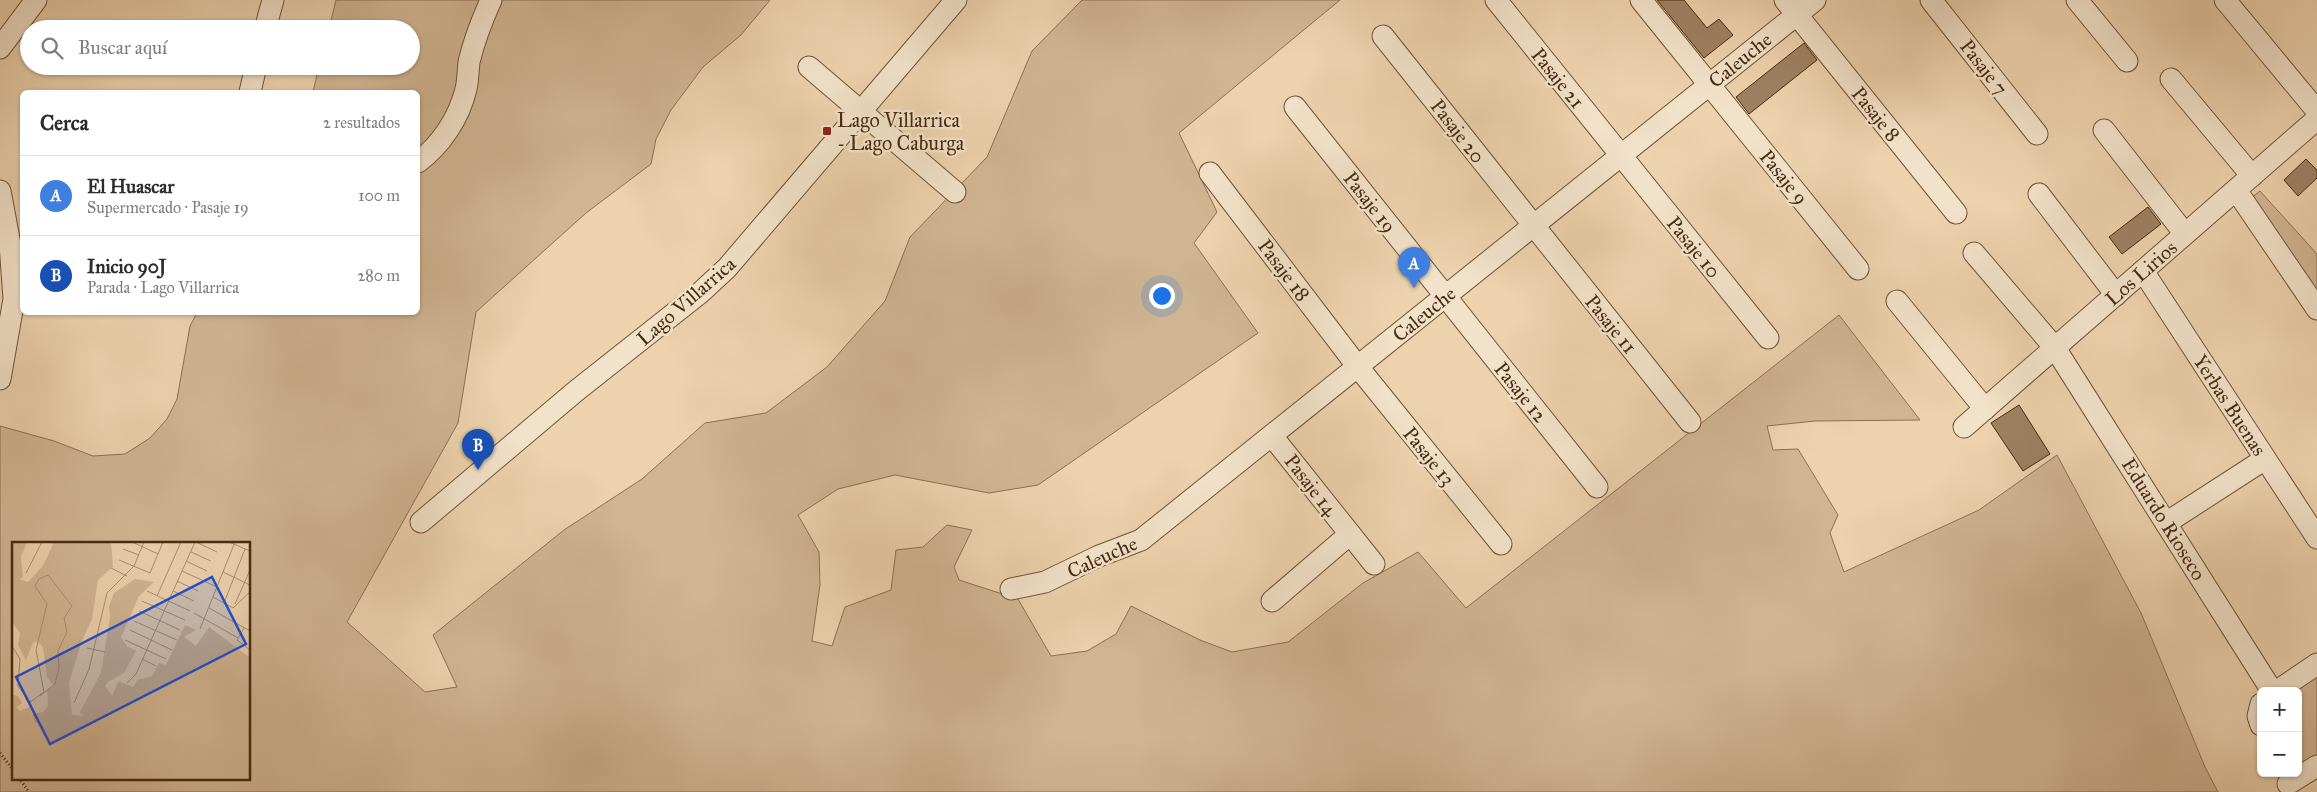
<!DOCTYPE html>
<html lang="es">
<head>
<meta charset="utf-8">
<style>
	body { margin:0; font-family:"IM FELL Great Primer",serif; background:#f2f2f3; color:#2b2b33 }
	.controls { position:absolute; right:15px; bottom:15px; display:grid; overflow:hidden; border-radius:8px; box-shadow:0 1px 4px #0004 }
	.controls button { width:45px; height:45px; display:grid; place-items:center; padding:0; border:0; border-bottom:1px solid #e1e1e2; background:#fff; color:#2b2b33; font:25px sans-serif }
	.you { position:absolute; left:1161px; top:295px; width:18px; height:18px; margin:-12px; border:4px solid #fff; border-radius:50%; background:#1a73e8; box-shadow:0 0 0 8px #1a73e833 }
	.badge { display:grid; place-items:center; width:32px; height:32px; border-radius:50%; background:#ea580c; color:#fff; font-size:16px; font-weight:700 }
	.pin { position:absolute; translate:-50% -41px; filter:drop-shadow(0 1px 2px #0008) }
	.pin::after { content:''; position:absolute; top:26px; width:18px; height:15px; background:inherit; clip-path:polygon(0 0,100% 0,50% 100%) }
	.list { margin:0; padding:0; list-style:none }
	h2 { display:flex; justify-content:space-between; align-items:center; height:65px; margin:0; padding:0 20px; font-size:21px }
	h2 small { font-size:16px; font-weight:400; color:#7c7c81 }
	.list li { display:grid; grid-template-columns:32px 1fr auto; gap:15px; align-items:center; box-sizing:border-box; height:80px; padding:0 20px; border-top:1px solid #e1e1e2 }
	.list b { display:block; font-size:19px; white-space:nowrap }
	.list p { margin:0; font-size:16px; white-space:nowrap; color:#7c7c81 }
	.list em { font-size:16px; font-style:normal; color:#7c7c81 }
	.icon { flex:none; width:28px; height:28px; fill:none; stroke:currentColor; stroke-width:2; stroke-linecap:round; stroke-linejoin:round }
	.map { position:relative; flex:none; width:2317px; height:792px; overflow:hidden }
	.search { position:absolute; background:#fff; box-shadow:0 1px 4px #0004; left:20px; top:20px; width:400px; height:55px; display:flex; align-items:center; gap:12px; box-sizing:border-box; padding:0 18px; border-radius:28px; color:#7c7c81; font-size:19px }
	.panel { position:absolute; background:#fff; box-shadow:0 1px 4px #0004; left:20px; top:90px; width:400px; height:225px; border-radius:8px }
	.map>svg:first-child { display:block }
</style>
</head>
<body>
<div class="map">
<svg width="2317" height="792" viewBox="0 0 2317 792">
	<rect width="100%" height="100%" fill="#ecd2ad"/>
	<filter id="stains"><feTurbulence type="fractalNoise" baseFrequency=".004" numOctaves="4"/><feColorMatrix values="0 0 0 0 .2 0 0 0 0 .09 0 0 0 0 .02 0 0 0 .5 -.17"/></filter>
	<radialGradient id="worn" r=".72"><stop offset=".6" stop-color="#630" stop-opacity="0"/><stop offset="1" stop-color="#630" stop-opacity=".3"/></radialGradient>
	<g fill="#d0b592" stroke="#8c7052" fill-rule="evenodd">
		<path d="M336 0H770L741 35 703 67 671 110 656 139 651 164 586 213 476 312 458 423 347 622 425 692 457 687 433 635 564 530 642 479 705 423 766 413 827 367 885 301 910 237 987 157 1032 51 1082 0H1340L1179 133 1217 212 1194 243 1258 333 1038 485 989 493 895 475 838 489 798 515 819 552 820 585 812 641 832 646 845 607 891 590 896 550 923 547 947 525 972 530 954 567 959 580 1018 599 1051 656 1087 651 1116 634 1131 606 1200 640 1232 652 1288 642 1363 583 1418 552 1466 608 1839 315 1920 420 1815 421 1767 426 1773 450 1798 449 1838 515 1830 533 1844 572 1979 510 2057 455 2141 613 2205 767 2218 792H0V426L54 441 93 456 125 454 150 438 167 419 177 399 190 326 197 313 418 312V92H313L319 66H411V29H329ZM14 543H249V778H14Z"/>
		<polygon points="2260,191 2317,254 2317,291 2250,199"/>
		<polygon points="2317,673 2317,759 2298,768 2298,691 2289,691"/>
	</g>
	<g fill="#9d8162" stroke="#472a11">
		<polygon points="1657,0 1684,0 1707,28 1719,19 1733,35 1704,58"/>
		<polygon points="1804,43 1817,60 1749,114 1736,97"/>
		<polygon points="2306,159 2317,170 2317,178 2298,196 2284,180"/>
		<polygon points="2148,207 2161,224 2122,254 2109,237"/>
		<polygon points="2019,405 2050,454 2023,471 1991,423"/>
	</g>
	<g fill="none" stroke-linecap="round" stroke-linejoin="round">
		<defs>
			<g id="minor">
				<polyline points="1496,0 1768,338"/>
				<polyline points="1641,0 1858,269"/>
				<polyline points="1785,0 1956,213"/>
				<polyline points="1931,0 2037,134"/>
				<polyline points="2077,0 2127,61"/>
				<polyline points="2225,0 2317,111"/>
				<polyline points="265,29 273,0"/>
				<polyline points="1383,36 1690,422"/>
				<polyline points="0,48 36,0"/>
				<polyline points="809,67 955,192"/>
				<polyline points="2171,79 2252,176"/>
				<polyline points="250,92 256,66"/>
				<polyline points="1295,107 1597,487"/>
				<polyline points="2104,130 2185,234"/>
				<path d="M418 162C441 145 459 118 466 89 468 81 468 71 469 62 474 41 482 20 491 0"/>
				<polyline points="1210,173 1358,367 1501,544"/>
				<polyline points="2236,190 2317,309"/>
				<polyline points="0,191 10,244 14,299 0,379"/>
				<polyline points="2039,194 2116,295"/>
				<polyline points="1974,253 2055,348 2272,691"/>
				<polyline points="2143,271 2317,538"/>
				<polyline points="1897,301 1985,409"/>
				<polyline points="1964,427 2317,119"/>
				<polyline points="1272,436 1374,564"/>
				<polyline points="421,522 576,391 700,293 727,268 956,0"/>
				<polyline points="2166,523 2265,459"/>
				<polyline points="1011,589 1045,582 1099,556 1141,540 1815,0"/>
				<polyline points="1272,601 1350,534"/>
				<polyline points="2277,691 2317,664"/>
				<polyline points="2261,704 2258,716 2261,725"/>
				<polyline points="2288,784 2317,766"/>
			</g>
		</defs>
		<use href="#minor" stroke="#705438" stroke-width="23"/>
		<g stroke="#472a11" stroke-width="3" stroke-dasharray="1 2.5" stroke-linecap="butt">
			<polyline points="0,753 14,771"/>
			<polyline points="19,778 29,792"/>
		</g>
		<use href="#minor" stroke="#f3e2ca" stroke-width="21"/>
	</g>
	<rect fill="#8f2418" stroke="#f3e2ca" stroke-width="2" x="822" y="126" width="10" height="10" rx="2.5"/>
	<g text-anchor="middle" stroke-width="5" stroke-linejoin="round" paint-order="stroke">
		<g font-size="20" fill="#472a11" stroke="#f3e2ca">
			<text transform="translate(1740 60) rotate(-39)" y="7">Caleuche</text>
			<text transform="translate(1984 67) rotate(52)" y="7">Pasaje 7</text>
			<text transform="translate(1558 78) rotate(51)" y="7">Pasaje 21</text>
			<text transform="translate(1876 114) rotate(51)" y="7">Pasaje 8</text>
			<text transform="translate(1458 131) rotate(52)" y="7">Pasaje 20</text>
			<text transform="translate(1784 177) rotate(51)" y="7">Pasaje 9</text>
			<text transform="translate(1370 202) rotate(52)" y="7">Pasaje 19</text>
			<text transform="translate(1694 247) rotate(51)" y="7">Pasaje 10</text>
			<text transform="translate(1284 270) rotate(53)" y="7">Pasaje 18</text>
			<text transform="translate(2141 273) rotate(-41)" y="7">Los Lirios</text>
			<text transform="translate(686 301) rotate(-41)" y="7">Lago Villarrica</text>
			<text transform="translate(1424 314) rotate(-39)" y="7">Caleuche</text>
			<text transform="translate(1611 324) rotate(51)" y="7">Pasaje 11</text>
			<text transform="translate(1521 392) rotate(51)" y="7">Pasaje 12</text>
			<text transform="translate(2230 405) rotate(57)" y="7">Yerbas Buenas</text>
			<text transform="translate(1429 456) rotate(51)" y="7">Pasaje 13</text>
			<text transform="translate(1311 485) rotate(52)" y="7">Pasaje 14</text>
			<text transform="translate(2164 519) rotate(58)" y="7">Eduardo Rioseco</text>
			<text transform="translate(1102 557) rotate(-24)" y="7">Caleuche</text>
		</g>
		<g font-size="20" fill="#472a11" stroke="#f3e2ca" text-anchor="start">
			<text x="837" y="127">Lago Villarrica<tspan x="837" dy="23">- Lago Caburga</tspan></text>
		</g>
	</g>
	<g transform="translate(12 542)">
		<rect width="238" height="238" fill="#ecd2ad"/>
		<path d="M0 0H15L9 15 11 35 7 37 16 40 31 24 42 0H99L101 25 86 38 80 77 69 101 57 141 60 173 72 174 68 170 89 131 98 75 97 64 102 51 123 37 142 40 127 54 109 95 115 104 124 109 112 131 96 140 93 144 100 154 106 139 121 145 125 138 140 134 147 121 154 123 173 83 184 88 172 95 184 104 197 85 237 115V237H0V153L6 154 10 161 4 165 8 169 18 165 20 172 31 170 36 164 35 148 42 144 35 135 31 105 25 99 21 101 14 118 6 103 8 91 0 80Z" fill="#d0b592"/>
		<path fill="none" stroke="#aa8f6f" stroke-width="1" d="M120 0 146 12M184 0 205 10M217 0 238 9M111 7 127 13M179 10 199 19M107 18 138 31 151 0M174 19 195 29M99 26 115 34M170 29 205 45M211 30 238 43M14 31 30 0M165 39 186 49M135 49 178 69M161 49 182 59M145 54 169 0M201 55 221 66 238 50M130 59 173 78M212 61 233 7M223 62 238 28M197 66 238 89M127 69 168 88M182 71 226 96M122 79 165 98M232 86 225 98 238 108M188 87 223 0M118 88 160 108M113 98 154 117M0 104 8 117 6 144 18 160 24 181M75 106 93 110M130 117 144 124M115 141 124 132 183 0M18 160 32 150 24 108 35 62 23 44 27 37 36 33 60 64 52 76 55 90 46 109 47 126 43 142 28 154M62 161 77 127 95 51 122 24 132 0"/>
		<path fill="#1d4ed8" fill-opacity="0.15" stroke="#1d4ed8" stroke-width="2.5" d="M200 35 234 102 38 202 4 135Z"/>
		<rect width="238" height="238" fill="none" stroke="#472a11" stroke-width="2.5"/>
	</g>
	<rect width="100%" height="100%" filter="url(#stains)"/>
	<rect width="100%" height="100%" fill="url(#worn)"/>
</svg>
<div class="controls">
<button>+</button>
<button>−</button>
</div>
<div class="you"></div>
<div class="pin badge" style="left:1414px;top:288px;background:#3f7fe0">A</div>
<div class="pin badge" style="left:478px;top:470px;background:#1a4fb4">B</div>
<div class="search"><svg class="icon" aria-label="search" viewBox="0 0 24 24"><circle cx="10" cy="10" r="6"/><path d="M15 15l6 6"/></svg>Buscar aquí</div>
<section class="panel">
<h2>Cerca<small>2 resultados</small></h2>
<ul class="list">
<li><span class="badge" style="background:#3f7fe0">A</span><div><b>El Huascar</b><p>Supermercado · Pasaje 19</p></div><em>100 m</em></li>
<li><span class="badge" style="background:#1a4fb4">B</span><div><b>Inicio 90J</b><p>Parada · Lago Villarrica</p></div><em>280 m</em></li>
</ul>
</section>
</div>
</body>
</html>
